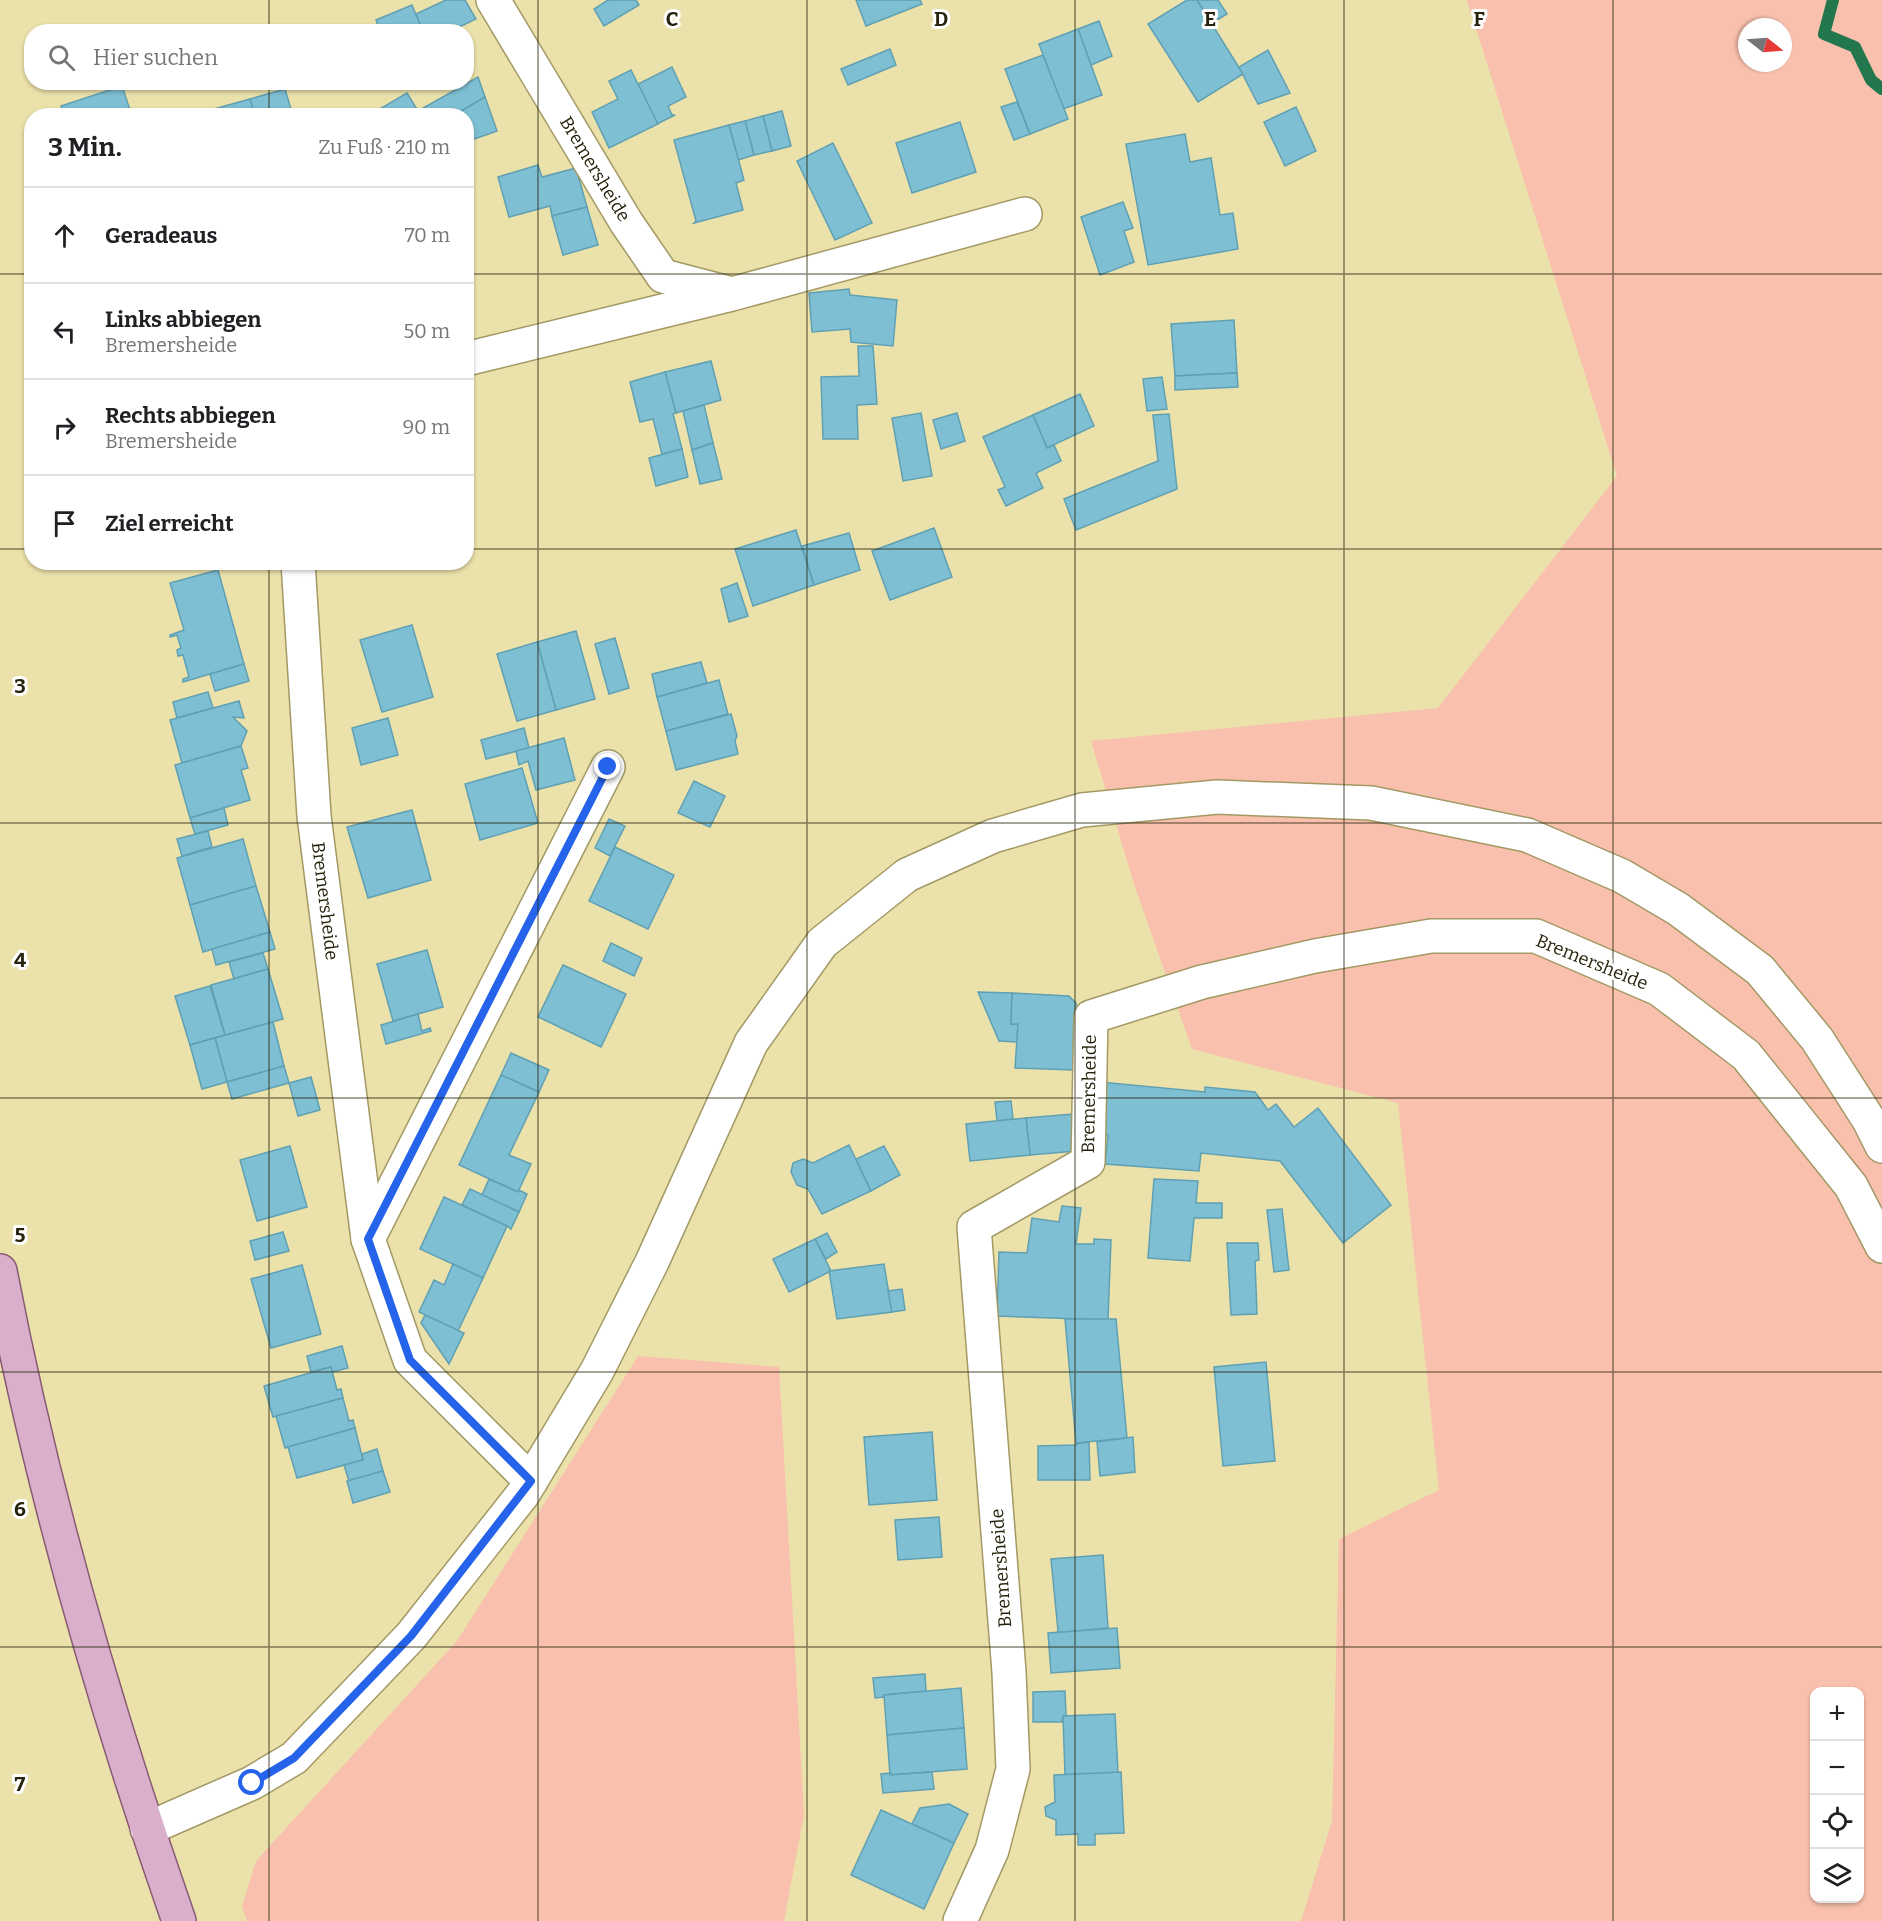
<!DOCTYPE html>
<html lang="de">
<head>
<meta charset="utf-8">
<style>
	body { margin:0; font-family:Bitter,serif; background:#f2f2f2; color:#202124 }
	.controls { position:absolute; right:18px; bottom:18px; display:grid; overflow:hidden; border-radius:12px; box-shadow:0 2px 4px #0004 }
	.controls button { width:54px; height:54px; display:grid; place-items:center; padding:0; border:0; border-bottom:2px solid #e0e0e0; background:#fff; color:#202124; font:30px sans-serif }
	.compass { position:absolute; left:1738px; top:18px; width:54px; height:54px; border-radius:50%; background:#fff; box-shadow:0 2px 4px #0004; rotate:107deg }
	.stop { position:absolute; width:18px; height:18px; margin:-14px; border:4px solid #2563eb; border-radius:50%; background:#fff }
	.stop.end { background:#2563eb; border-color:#fff; box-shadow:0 2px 6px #0008 }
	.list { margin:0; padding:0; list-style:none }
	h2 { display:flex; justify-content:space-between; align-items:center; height:78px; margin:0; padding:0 24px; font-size:26px }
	h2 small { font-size:20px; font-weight:400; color:#757577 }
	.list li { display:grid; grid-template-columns:39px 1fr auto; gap:18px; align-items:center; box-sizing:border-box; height:96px; padding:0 24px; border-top:2px solid #e0e0e0 }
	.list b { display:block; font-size:22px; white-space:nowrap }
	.list p { margin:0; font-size:20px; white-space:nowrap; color:#757577 }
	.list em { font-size:20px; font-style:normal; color:#757577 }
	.icon { flex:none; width:33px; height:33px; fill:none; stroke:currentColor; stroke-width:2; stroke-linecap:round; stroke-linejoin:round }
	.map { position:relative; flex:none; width:1882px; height:1921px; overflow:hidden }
	.search { position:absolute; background:#fff; box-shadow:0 2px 4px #0004; left:24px; top:24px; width:450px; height:66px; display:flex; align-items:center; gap:15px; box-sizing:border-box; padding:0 21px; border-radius:24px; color:#757577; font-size:22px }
	.panel { position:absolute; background:#fff; box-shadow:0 2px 4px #0004; left:24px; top:108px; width:450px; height:462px; border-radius:24px }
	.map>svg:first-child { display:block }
</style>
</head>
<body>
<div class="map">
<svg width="1882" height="1921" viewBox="0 0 1882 1921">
	<rect width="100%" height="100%" fill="#ebe1aa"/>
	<g fill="#f9c0ad" fill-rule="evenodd">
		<path d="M1467 0H1882V1921H1301L1332 1821 1339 1539 1439 1490 1398 1103 1192 1049 1135 887 1091 741 1438 708 1617 476ZM1747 27H1783V63H1747ZM1814 1692H1860V1898H1814Z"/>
		<polygon points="638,1356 779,1367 804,1814 784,1921 247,1921 242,1906 256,1861 457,1641"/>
	</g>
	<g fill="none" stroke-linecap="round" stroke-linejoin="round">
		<polyline stroke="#22774c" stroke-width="12" points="1833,0 1824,34 1855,47 1871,80 1882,89"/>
	</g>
	<g fill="#7ebfd3" stroke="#60a0b3" stroke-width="1.5">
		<polygon points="446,0 465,0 476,19 449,32 423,32 416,14"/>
		<polygon points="608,0 636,0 639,5 604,26 594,9"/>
		<polygon points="856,0 920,0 922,4 866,26"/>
		<polygon points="1187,0 1197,0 1243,74 1198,102 1148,24"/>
		<polygon points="1197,0 1218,0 1227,14 1212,23"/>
		<polygon points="412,5 423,32 380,32 376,20"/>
		<polygon points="1099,21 1112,56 1091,65 1078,29"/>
		<polygon points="1078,29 1102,95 1063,109 1039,44"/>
		<polygon points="890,49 896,65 848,85 841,69"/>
		<polygon points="1268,50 1290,93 1258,104 1239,67"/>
		<polygon points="1043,55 1068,119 1030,134 1005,69"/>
		<polygon points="672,67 686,97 668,106 672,115 675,115 657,124 638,84"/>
		<polygon points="631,70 658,124 609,148 592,112 618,99 609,81"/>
		<polygon points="478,77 485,97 453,116 419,116 418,111"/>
		<polygon points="103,82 136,82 110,89 108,84 104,85"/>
		<polygon points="122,86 132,116 64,116 61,106"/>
		<polygon points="285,89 293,116 255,116 250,99"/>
		<polygon points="407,93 418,111 410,116 381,116 378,110"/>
		<polygon points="485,97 497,131 466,142 466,116 453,116"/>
		<polygon points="250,99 255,116 216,116 214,109"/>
		<polygon points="1017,102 1030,134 1014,140 1001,107"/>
		<polygon points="1296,107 1316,151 1285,166 1264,122"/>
		<polygon points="782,111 791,146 772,151 763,116"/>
		<polygon points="763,116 772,151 754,155 745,121"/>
		<polygon points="745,121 754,155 738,160 729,125"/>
		<polygon points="960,122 976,172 912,193 896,143"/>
		<polygon points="729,125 744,180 736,183 743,210 694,223 696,221 674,140"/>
		<polygon points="1185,134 1190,162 1211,158 1220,215 1233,213 1238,249 1148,265 1126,144"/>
		<polygon points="833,143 872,223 835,240 797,161"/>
		<polygon points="538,165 542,177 576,168 587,207 552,216 550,206 509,217 498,177"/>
		<polygon points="1123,202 1133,228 1124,231 1134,262 1100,275 1081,217"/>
		<polygon points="587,207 598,245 563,255 552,216"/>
		<polygon points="849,289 850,295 897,300 893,346 851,342 850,329 812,332 809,293"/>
		<polygon points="1234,320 1237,373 1175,376 1171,324"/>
		<polygon points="858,346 873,346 877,404 857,405 858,439 823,439 821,377 859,376"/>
		<polygon points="711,361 721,400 676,413 665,372"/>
		<polygon points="665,372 676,413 673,414 682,449 662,454 653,419 640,422 630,382"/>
		<polygon points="1237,373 1238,387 1175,390 1175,376"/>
		<polygon points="1162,377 1167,409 1147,411 1143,379"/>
		<polygon points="1080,394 1094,426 1047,448 1033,415"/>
		<polygon points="704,405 713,443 692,450 683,411"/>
		<polygon points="921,413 932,476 903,481 892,418"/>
		<polygon points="957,413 965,441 941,449 933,420"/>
		<polygon points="1169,414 1177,489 1076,530 1064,499 1158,461 1153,415"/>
		<polygon points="1033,415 1047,448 1054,445 1061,461 1036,473 1043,488 1006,506 998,490 1005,487 983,437"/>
		<polygon points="713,443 722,479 700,484 692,450"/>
		<polygon points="682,449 688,477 656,486 649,458"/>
		<polygon points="934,528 952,577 890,600 872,551"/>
		<polygon points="796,530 814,585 753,606 735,549"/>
		<polygon points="849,533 860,570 814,585 802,546"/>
		<polygon points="218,570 244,664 183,682 183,679 189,677 183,655 178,656 177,650 181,648 177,635 170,637 170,635 184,630 170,583"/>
		<polygon points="737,583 748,616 729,622 721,589"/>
		<polygon points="412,625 433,697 382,712 360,640"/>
		<polygon points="576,631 595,699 556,710 537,642"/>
		<polygon points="615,638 629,688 609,694 595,644"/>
		<polygon points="537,642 556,710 517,721 497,654"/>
		<polygon points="701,662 707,683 657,697 652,674"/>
		<polygon points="244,664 249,681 215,691 210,674"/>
		<polygon points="719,680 728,714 666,731 657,697"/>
		<polygon points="208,692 213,708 177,718 173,702"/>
		<polygon points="239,701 244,718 233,717 247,731 241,746 182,763 170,720"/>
		<polygon points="731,714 737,736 735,741 738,754 676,770 666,731"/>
		<polygon points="388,718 398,755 361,765 352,728"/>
		<polygon points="524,728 529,748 486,759 481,740"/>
		<polygon points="564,738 575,780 536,790 528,761 519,765 516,751"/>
		<polygon points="241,746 248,768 241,770 250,800 190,818 175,765"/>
		<polygon points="522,768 538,823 480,840 465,784"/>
		<polygon points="694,781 725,796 710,827 678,813"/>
		<polygon points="224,808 228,825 195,834 190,818"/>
		<polygon points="412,810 431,880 368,898 347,827"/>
		<polygon points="609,819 625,826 610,856 595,848"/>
		<polygon points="208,831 212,847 182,856 177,839"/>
		<polygon points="243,839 256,886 190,905 177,858"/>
		<polygon points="615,847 674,875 648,929 589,901"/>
		<polygon points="256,886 270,932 203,952 190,905"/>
		<polygon points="270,932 275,949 216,965 212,949"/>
		<polygon points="611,943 642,958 634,976 603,961"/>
		<polygon points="427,950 443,1007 393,1021 377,964"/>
		<polygon points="263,953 268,969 234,979 229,962"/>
		<polygon points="563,965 626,994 601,1047 538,1017"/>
		<polygon points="268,969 283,1019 225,1035 211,985"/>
		<polygon points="210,986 225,1035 190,1045 175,996"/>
		<polygon points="978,992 1012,993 1011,1024 1018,1024 1017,1042 999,1041"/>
		<polygon points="1012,993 1069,996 1076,1003 1074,1070 1015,1068 1018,1024 1011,1024"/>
		<polygon points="418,1014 422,1031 430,1028 431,1031 386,1044 381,1025"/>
		<polygon points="273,1022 284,1066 227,1082 215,1038"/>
		<polygon points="215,1038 227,1082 202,1089 190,1045"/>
		<polygon points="511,1053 549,1070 539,1092 501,1075"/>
		<polygon points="284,1066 289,1083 232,1099 227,1082"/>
		<polygon points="501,1075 539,1092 509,1155 531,1164 518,1192 459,1165"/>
		<polygon points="311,1077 320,1110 298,1116 289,1083"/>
		<polygon points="1100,1082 1205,1092 1205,1087 1255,1092 1268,1110 1276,1104 1294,1127 1318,1108 1391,1205 1343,1243 1280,1161 1201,1153 1199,1171 1105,1164 1108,1135 1097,1134"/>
		<polygon points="1011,1101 1013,1119 997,1121 995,1102"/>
		<polygon points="1073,1114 1076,1151 1030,1155 1026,1118"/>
		<polygon points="1026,1118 1030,1155 970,1161 966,1124"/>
		<polygon points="849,1145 871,1191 822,1214 808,1189 797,1185 791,1172 793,1163 803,1159 813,1163"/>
		<polygon points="290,1146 307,1207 257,1221 240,1160"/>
		<polygon points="884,1146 900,1175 871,1191 856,1159"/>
		<polygon points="489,1179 518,1192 519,1190 527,1194 519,1212 482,1195"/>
		<polygon points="1154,1179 1198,1181 1196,1203 1222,1203 1222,1218 1194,1218 1190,1261 1148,1258"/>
		<polygon points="470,1189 519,1212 511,1229 507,1226 462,1205"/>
		<polygon points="444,1197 507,1226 483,1278 420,1249"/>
		<polygon points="1062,1206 1081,1208 1076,1244 1094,1244 1094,1239 1111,1240 1108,1320 997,1316 999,1252 1027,1253 1032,1218 1059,1222"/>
		<polygon points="1282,1209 1289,1270 1274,1272 1267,1210"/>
		<polygon points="283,1232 289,1251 255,1260 250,1241"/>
		<polygon points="827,1233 837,1252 826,1259 815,1239"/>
		<polygon points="815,1239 831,1271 789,1292 773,1259"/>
		<polygon points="1227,1243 1258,1243 1259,1260 1255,1261 1257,1314 1231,1315"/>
		<polygon points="453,1264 483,1278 458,1331 419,1312 434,1280 444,1285"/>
		<polygon points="884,1264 892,1312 837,1319 829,1271"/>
		<polygon points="302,1265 321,1334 271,1348 251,1279"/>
		<polygon points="902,1289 905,1310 892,1312 888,1291"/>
		<polygon points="425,1315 464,1333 449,1364 421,1323"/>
		<polygon points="1065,1319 1116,1319 1127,1438 1076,1443"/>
		<polygon points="342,1346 348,1368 332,1372 331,1367 311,1372 307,1356"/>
		<polygon points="1266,1362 1275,1461 1223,1466 1214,1367"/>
		<polygon points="331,1367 337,1390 341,1389 343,1398 273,1417 264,1386"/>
		<polygon points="343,1398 349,1421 353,1420 355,1428 285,1448 276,1416"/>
		<polygon points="355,1428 363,1460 297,1478 288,1447"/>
		<polygon points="932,1432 937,1500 869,1505 864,1437"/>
		<polygon points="1133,1437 1135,1472 1100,1476 1097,1442"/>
		<polygon points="1089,1442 1090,1480 1038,1480 1038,1446 1076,1445 1076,1444"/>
		<polygon points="377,1449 383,1471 349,1481 344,1465 363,1460 362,1454"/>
		<polygon points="383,1471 390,1492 353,1503 347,1481"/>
		<polygon points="939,1517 942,1557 898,1560 895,1520"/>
		<polygon points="1103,1555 1108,1628 1056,1633 1058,1631 1051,1559"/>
		<polygon points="1117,1628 1120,1668 1051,1673 1048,1633"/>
		<polygon points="925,1674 926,1691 884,1695 884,1697 875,1698 873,1678"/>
		<polygon points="961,1688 964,1728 887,1735 884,1695"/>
		<polygon points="1065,1691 1066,1716 1063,1716 1062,1722 1033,1722 1033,1692"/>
		<polygon points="1115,1714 1118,1773 1065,1775 1063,1716"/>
		<polygon points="964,1728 967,1769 890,1775 887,1735"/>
		<polygon points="932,1772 934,1789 883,1793 881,1774 891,1773 890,1775"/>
		<polygon points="1121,1772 1124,1833 1095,1834 1095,1845 1078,1845 1078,1834 1056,1835 1056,1820 1046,1816 1045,1807 1055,1802 1054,1775"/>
		<polygon points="949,1804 968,1814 954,1843 912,1824 920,1808"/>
		<polygon points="881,1810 954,1843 924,1909 851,1875"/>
	</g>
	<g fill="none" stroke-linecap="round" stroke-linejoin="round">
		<defs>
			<g id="minor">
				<polyline points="493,0 626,222 663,276 728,293"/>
				<polyline points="466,359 732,294 1025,214"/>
				<polyline points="298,562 314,816 368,1239 410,1360 531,1481"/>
				<polyline points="368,1239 608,767"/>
				<polyline points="147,1829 252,1783 294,1758 411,1636 523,1494 597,1371 652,1262 751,1043 822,943 907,875 993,836 1082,810 1217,797 1371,803 1527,835 1622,876 1678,909 1760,970 1817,1039 1869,1120 1882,1146"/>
				<polyline points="960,1921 992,1850 1013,1769 1009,1672 974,1227 1088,1162 1091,1017 1202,982 1315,956 1431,936 1536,936 1659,989 1746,1055 1851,1186 1882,1246"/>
			</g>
			<path id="major" d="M0 1271C42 1491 105 1709 179 1921"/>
		</defs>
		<use href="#minor" stroke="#a39965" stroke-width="36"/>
		<use href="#major" stroke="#895b73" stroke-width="36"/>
		<use href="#minor" stroke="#fff" stroke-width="33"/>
		<use href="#major" stroke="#d9afcc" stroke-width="33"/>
	</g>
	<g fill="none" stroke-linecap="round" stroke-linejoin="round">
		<polyline stroke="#2563eb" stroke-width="8" points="252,1783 294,1758 411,1636 531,1481 410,1360 368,1239 608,767"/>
	</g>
	<path fill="none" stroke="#26220c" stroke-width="1.5" stroke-opacity="0.55" d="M269 0V32M538 0V1921M807 0V1921M1075 0V1921M1344 0V1921M1613 0V1921M269 82V116M0 274H32M466 274H1882M0 549H32M466 549H1882M269 562V1921M0 823H1882M0 1098H1882M0 1372H1882M0 1647H1882"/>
	<g text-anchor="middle" stroke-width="6" stroke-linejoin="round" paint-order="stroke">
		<g font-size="18" fill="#26220c" stroke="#fff">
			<text transform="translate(595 169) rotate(59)" y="6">Bremersheide</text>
			<text transform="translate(325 901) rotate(83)" y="6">Bremersheide</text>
			<text transform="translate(1592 962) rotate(22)" y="6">Bremersheide</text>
			<text transform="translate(1089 1094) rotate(-89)" y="6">Bremersheide</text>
			<text transform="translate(1001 1568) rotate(-94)" y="6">Bremersheide</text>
		</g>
	</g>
	<g font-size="20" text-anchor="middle" font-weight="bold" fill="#26220c" stroke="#fff" stroke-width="6" stroke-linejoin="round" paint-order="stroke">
		<text x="672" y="26">C</text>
		<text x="941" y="26">D</text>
		<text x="1210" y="26">E</text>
		<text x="1479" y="26">F</text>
		<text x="20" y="693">3</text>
		<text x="20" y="967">4</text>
		<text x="20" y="1242">5</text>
		<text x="20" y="1516">6</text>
		<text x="20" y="1791">7</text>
	</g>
</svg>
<div class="controls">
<button>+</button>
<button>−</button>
<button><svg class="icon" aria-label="locate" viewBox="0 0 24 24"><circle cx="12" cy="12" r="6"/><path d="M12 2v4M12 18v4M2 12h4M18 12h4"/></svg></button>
<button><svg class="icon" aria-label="layers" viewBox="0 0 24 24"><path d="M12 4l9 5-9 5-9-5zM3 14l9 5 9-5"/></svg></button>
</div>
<svg class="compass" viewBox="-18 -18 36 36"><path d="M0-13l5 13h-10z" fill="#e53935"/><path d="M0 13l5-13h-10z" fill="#757577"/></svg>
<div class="stop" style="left:252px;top:1783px"></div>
<div class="stop end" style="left:608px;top:767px"></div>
<div class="search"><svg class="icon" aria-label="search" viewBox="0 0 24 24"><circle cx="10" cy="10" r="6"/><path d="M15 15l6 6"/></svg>Hier suchen</div>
<section class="panel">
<h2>3 Min.<small>Zu Fuß · 210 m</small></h2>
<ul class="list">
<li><svg class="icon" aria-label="ahead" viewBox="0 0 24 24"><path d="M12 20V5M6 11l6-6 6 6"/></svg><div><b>Geradeaus</b></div><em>70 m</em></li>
<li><svg class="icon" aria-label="left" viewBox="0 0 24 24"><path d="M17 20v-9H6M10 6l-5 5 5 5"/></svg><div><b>Links abbiegen</b><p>Bremersheide</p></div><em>50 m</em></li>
<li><svg class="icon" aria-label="right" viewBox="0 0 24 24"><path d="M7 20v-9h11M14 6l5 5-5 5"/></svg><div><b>Rechts abbiegen</b><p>Bremersheide</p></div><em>90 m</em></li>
<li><svg class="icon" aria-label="arrive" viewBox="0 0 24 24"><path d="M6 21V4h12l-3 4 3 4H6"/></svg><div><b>Ziel erreicht</b></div></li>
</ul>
</section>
</div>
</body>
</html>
